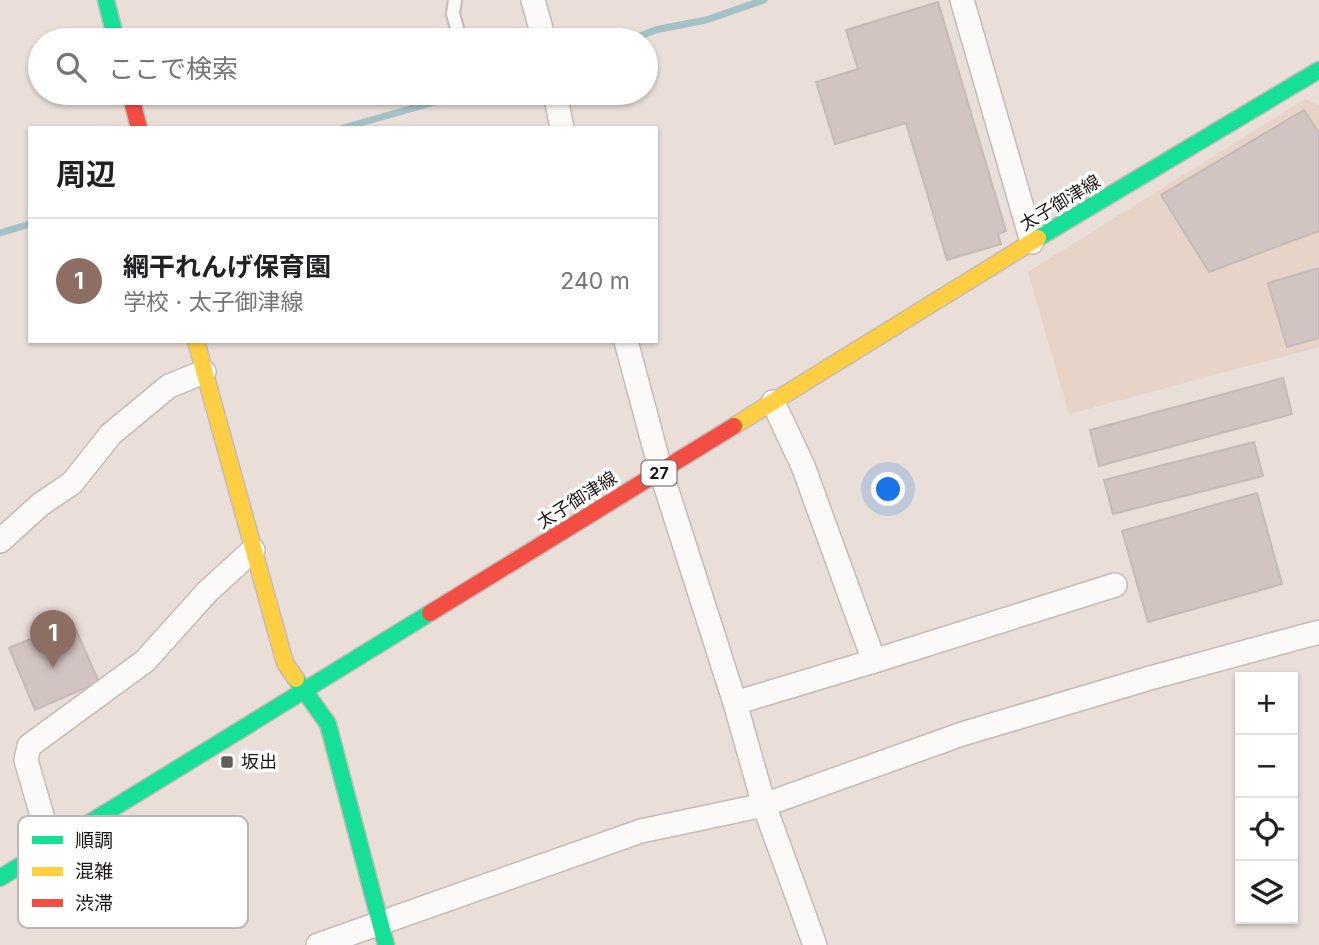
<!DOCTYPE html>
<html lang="ja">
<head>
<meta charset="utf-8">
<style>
	body { margin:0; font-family:Inter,"Noto Sans JP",sans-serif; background:#f6f6f6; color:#202124 }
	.controls { position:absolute; right:21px; bottom:21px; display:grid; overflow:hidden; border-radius:0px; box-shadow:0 2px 5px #0004 }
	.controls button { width:63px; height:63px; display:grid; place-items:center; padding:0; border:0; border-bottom:2px solid #e0e0e0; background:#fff; color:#202124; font:35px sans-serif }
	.you { position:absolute; left:889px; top:490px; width:24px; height:24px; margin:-18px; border:5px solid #fff; border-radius:50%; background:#1a73e8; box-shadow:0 0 0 10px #1a73e833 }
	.badge { display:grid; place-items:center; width:46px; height:46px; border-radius:50%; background:#7c3aed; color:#fff; font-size:23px; font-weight:700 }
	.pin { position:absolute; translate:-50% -58px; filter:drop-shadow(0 2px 4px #0008) }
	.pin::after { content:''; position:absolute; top:37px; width:24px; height:21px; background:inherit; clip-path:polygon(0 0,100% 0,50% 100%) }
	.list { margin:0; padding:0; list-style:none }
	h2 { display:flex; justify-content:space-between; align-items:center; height:91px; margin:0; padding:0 28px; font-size:30px }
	h2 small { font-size:23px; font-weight:400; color:#757577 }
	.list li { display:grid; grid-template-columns:46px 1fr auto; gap:21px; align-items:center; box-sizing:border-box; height:126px; padding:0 28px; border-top:2px solid #e0e0e0 }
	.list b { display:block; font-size:26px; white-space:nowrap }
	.list p { margin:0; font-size:23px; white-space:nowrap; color:#757577 }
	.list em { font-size:23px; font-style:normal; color:#757577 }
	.icon { flex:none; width:38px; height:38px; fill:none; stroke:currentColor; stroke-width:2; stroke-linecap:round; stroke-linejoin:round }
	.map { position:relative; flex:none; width:1319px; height:945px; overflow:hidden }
	.search { position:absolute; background:#fff; box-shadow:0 2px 5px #0004; left:28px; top:28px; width:630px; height:77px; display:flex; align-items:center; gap:18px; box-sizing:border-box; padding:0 24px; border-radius:38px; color:#757577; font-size:26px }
	.panel { position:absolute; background:#fff; box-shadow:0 2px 5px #0004; left:28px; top:126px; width:630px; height:217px; border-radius:0px }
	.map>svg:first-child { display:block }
</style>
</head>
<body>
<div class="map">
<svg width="1319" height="945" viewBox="0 0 1319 945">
	<rect width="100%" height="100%" fill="#e9ded8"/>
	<polygon fill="#e7d3c8" points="1305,99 1319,106 1319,347 1069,414 1028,272"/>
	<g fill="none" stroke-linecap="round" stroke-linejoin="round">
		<g stroke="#a4c1c8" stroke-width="7">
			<polyline points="631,40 655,30 706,20 764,0"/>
			<polyline points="343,128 466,93"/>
			<polyline points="0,233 30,224"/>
		</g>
	</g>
	<g fill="#d2c4c1" stroke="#c4bab7" stroke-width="2">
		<polygon points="938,2 1006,231 998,234 1001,244 947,260 906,123 835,144 816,82 858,69 846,30"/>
		<polygon points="1304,110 1319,133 1319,231 1209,272 1161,195"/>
		<polygon points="1319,268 1319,338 1287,347 1268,283"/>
		<polygon points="1283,378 1292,414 1099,466 1090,430"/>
		<polygon points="1254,442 1263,476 1113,514 1104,480"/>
		<polygon points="1257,493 1282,584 1148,622 1122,531"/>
		<polygon points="72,621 99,682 35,710 9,648"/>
	</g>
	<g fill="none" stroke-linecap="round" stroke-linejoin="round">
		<defs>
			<polyline id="lane" points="455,40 460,39 453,14 455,0"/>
			<g id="street">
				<polyline points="533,0 544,40"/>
				<polyline points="962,0 1032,242"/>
				<polyline points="555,93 562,128"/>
				<polyline points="626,341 661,472 735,703 764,805 815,945"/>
				<polyline points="0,541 41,504 72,483 111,434 169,386 204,372"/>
				<polyline points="874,661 1115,585"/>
				<polyline points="735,703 874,661 803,466 773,402"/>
				<polyline points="51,847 26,760 29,746 145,661 207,592 253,550"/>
				<polyline points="318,945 641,831 764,805 962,734 1150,678 1319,632"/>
			</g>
			<g id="fast">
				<polyline points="106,0 116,40"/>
				<polyline points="1038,238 1319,70"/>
				<polyline points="296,679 328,724 386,945"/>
				<polyline points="0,878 430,613"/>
			</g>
			<g id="slow">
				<polyline points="196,341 285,663 296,679"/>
				<polyline points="734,426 1038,238"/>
			</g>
			<g id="jam">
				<polyline points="130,93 139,128"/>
				<polyline points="430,613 734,426"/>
			</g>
		</defs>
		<use href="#lane" stroke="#c4bbb6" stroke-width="16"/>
		<use href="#street" stroke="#c4bbb6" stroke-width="26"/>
		<use href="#fast" stroke="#c4bbb6" stroke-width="19"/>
		<use href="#slow" stroke="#c4bbb6" stroke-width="19"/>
		<use href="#jam" stroke="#c4bbb6" stroke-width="19"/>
		<use href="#lane" stroke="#fcfaf9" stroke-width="12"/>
		<use href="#street" stroke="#fcfaf9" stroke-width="23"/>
		<use href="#fast" stroke="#16e098" stroke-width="16"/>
		<use href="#slow" stroke="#ffcf43" stroke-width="16"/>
		<use href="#jam" stroke="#f24e42" stroke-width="16"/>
	</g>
	<rect fill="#645d58" stroke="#fff" stroke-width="2.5" x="220" y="755" width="14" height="14" rx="3.5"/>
	<g text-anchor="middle" stroke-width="7" stroke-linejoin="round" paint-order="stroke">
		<rect fill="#fff" stroke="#615d5a" stroke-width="2" x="641.5" y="460.5" width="35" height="25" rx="5"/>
		<g font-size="16" font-weight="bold" fill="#1d1713">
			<text x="659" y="479">27</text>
		</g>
		<g font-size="18" fill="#1d1713" stroke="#fff">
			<text transform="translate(1060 203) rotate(-31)" y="6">太子御津線</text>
			<text transform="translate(577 500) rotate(-32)" y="6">太子御津線</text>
		</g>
		<g font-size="18" fill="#1d1713" stroke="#fff" text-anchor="start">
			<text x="241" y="768">坂出</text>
		</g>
	</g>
	<rect x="18" y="816" width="230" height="112" rx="10" fill="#fff" stroke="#bbb9b8" stroke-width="2"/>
	<rect x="32" y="836" width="31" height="8" fill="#16e098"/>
	<rect x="32" y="867" width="31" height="9" fill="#ffcf43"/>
	<rect x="32" y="899" width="31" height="8" fill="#f24e42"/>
	<g font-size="19" fill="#1d1713">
		<text x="75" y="847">順調</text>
		<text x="75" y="878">混雑</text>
		<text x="75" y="910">渋滞</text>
	</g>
</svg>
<div class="controls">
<button>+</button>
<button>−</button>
<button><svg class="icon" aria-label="locate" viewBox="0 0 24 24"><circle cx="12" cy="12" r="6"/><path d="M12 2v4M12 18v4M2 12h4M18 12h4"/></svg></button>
<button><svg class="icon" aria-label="layers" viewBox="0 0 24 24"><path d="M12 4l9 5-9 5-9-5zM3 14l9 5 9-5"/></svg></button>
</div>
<div class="you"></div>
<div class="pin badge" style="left:53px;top:668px;background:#8d6e63">1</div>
<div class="search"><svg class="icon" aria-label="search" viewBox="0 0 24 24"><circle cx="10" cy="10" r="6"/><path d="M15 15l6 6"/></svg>ここで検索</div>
<section class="panel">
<h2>周辺<small></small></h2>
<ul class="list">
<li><span class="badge" style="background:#8d6e63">1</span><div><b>網干れんげ保育園</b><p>学校 · 太子御津線</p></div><em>240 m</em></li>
</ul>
</section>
</div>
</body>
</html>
